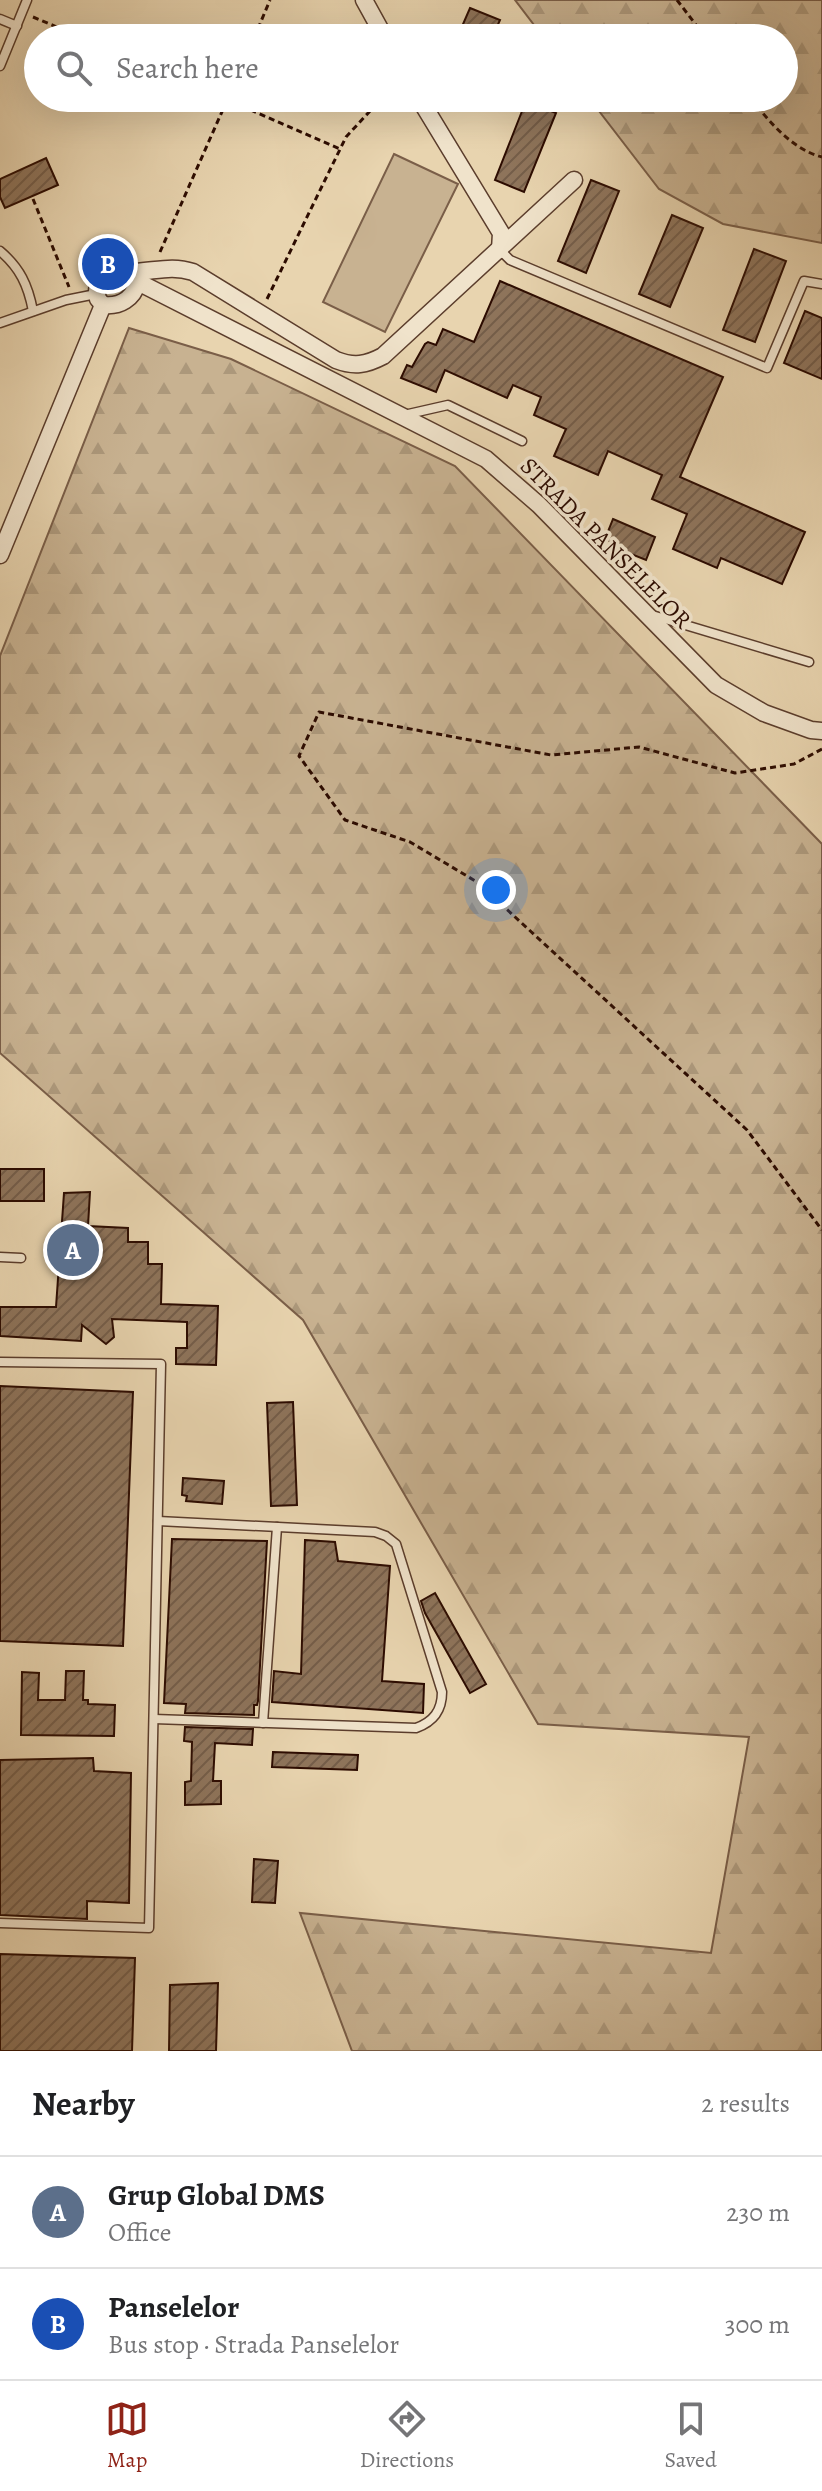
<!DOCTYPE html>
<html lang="en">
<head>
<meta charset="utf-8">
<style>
	body { margin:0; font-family:Alegreya,serif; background:#f2f2f2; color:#202124 }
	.you { position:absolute; left:496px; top:890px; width:28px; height:28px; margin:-20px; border:6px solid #fff; border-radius:50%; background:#1a73e8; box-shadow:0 0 0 12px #1a73e833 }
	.badge { display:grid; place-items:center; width:52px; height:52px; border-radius:50%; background:#8f2418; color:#fff; font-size:26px; font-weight:700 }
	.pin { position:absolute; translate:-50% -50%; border:4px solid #fff; box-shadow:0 2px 8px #0006 }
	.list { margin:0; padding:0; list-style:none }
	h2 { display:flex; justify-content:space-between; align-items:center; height:104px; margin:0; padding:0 32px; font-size:34px }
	h2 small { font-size:26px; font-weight:400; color:#757577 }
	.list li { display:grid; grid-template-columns:52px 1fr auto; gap:24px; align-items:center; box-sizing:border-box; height:112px; padding:0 32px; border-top:2px solid #e0e0e0 }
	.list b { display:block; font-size:30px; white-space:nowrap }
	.list p { margin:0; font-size:26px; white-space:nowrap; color:#757577 }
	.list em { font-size:26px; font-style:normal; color:#757577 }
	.icon { flex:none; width:44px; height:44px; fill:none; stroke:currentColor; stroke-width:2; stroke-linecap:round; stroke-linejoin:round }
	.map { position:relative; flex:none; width:822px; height:2051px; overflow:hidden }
	.search { position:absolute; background:#fff; box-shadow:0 8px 32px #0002; left:24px; right:24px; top:24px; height:88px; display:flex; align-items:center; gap:20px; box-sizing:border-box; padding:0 28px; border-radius:44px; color:#757577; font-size:30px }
	.sheet { height:328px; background:#fff }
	nav { display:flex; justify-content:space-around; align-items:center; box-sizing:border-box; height:112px; border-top:2px solid #e0e0e0; background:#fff; font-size:22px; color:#757577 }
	nav a { display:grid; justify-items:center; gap:4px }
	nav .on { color:#8f2418 }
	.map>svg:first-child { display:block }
</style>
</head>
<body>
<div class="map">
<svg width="822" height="2051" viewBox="0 0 822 2051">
	<defs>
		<pattern id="forest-firs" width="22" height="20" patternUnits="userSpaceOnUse" patternTransform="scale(2)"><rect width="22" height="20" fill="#c8b291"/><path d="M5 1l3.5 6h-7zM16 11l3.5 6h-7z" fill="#ac987b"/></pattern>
		<pattern id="building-hatch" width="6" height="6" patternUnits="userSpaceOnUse" patternTransform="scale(2)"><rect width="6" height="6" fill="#8e745b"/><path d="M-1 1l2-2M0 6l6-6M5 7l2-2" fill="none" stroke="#745d49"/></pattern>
	</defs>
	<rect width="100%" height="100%" fill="#e8d4af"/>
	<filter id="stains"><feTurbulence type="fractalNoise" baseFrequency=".0025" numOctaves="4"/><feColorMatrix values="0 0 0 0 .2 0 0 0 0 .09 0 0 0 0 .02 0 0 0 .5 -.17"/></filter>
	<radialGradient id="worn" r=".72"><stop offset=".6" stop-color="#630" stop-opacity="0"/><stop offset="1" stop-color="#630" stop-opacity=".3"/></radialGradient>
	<polygon fill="#c8b291" stroke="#7a5e48" stroke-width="2" points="394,154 458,184 385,332 323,302"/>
	<g fill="url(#forest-firs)" stroke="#7a5e48" stroke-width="2">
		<polygon points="515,0 822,0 822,243 723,224 659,189 589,98 784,98 784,38 544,38"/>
		<polygon points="129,328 231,359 455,466 822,844 822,2051 352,2051 300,1913 711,1953 749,1737 538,1724 303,1320 0,1053 0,656"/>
	</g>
	<g fill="url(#building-hatch)" stroke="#2c0b00" stroke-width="2">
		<polygon points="470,8 500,20 492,38 457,38"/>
		<polygon points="526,101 556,113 524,192 495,180"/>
		<polygon points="46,158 58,185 5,208 0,197 0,179"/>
		<polygon points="591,180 619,191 586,273 558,261"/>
		<polygon points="672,215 703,228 670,307 639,294"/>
		<polygon points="754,249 786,261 755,342 723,330"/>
		<polygon points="500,281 723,377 680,477 805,532 782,584 721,558 717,568 673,549 687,514 652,499 662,475 608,451 598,475 554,456 566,429 534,415 541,397 513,385 507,398 445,370 436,392 401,378 407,365 412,367 425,344 428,342 436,345 443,329 474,342"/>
		<polygon points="805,311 822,318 822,379 784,363"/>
		<polygon points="613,519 655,537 646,560 616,548 617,544 605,539"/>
		<rect x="0" y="1169" width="44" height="32"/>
		<polygon points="90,1192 88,1226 128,1228 128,1242 148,1242 148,1264 162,1264 161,1304 218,1306 216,1365 176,1364 176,1348 187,1348 187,1322 112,1319 114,1337 106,1344 82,1325 81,1341 0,1336 0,1307 56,1307 64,1193"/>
		<polygon points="0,1386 133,1392 123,1646 0,1641"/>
		<polygon points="293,1402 297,1505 271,1506 267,1403"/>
		<polygon points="183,1478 224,1481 222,1504 186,1501 187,1496 182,1495"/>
		<polygon points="172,1539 267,1541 258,1701 257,1705 254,1705 254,1715 185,1713 186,1704 164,1703"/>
		<polygon points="305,1540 335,1542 338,1561 390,1566 382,1681 424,1684 423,1713 272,1702 274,1671 301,1674"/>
		<polygon points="435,1593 486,1684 470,1693 425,1613 421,1601"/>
		<polygon points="66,1671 84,1671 83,1700 88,1700 88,1704 115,1705 114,1736 21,1735 22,1672 39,1673 38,1700 65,1700"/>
		<polygon points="185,1727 253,1729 252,1745 215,1743 213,1781 221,1781 221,1804 185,1805 185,1782 191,1781 192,1742 184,1741"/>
		<polygon points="273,1752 358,1755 357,1770 272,1767"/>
		<polygon points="93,1758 94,1771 131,1773 129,1903 87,1901 87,1919 0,1915 0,1760"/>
		<polygon points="254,1859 278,1861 275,1903 252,1902"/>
		<polygon points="0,1954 135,1958 132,2051 0,2051"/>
		<polygon points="218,1983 216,2051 169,2051 170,1985"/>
	</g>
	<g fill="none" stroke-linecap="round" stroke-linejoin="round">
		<defs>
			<g id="lane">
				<polyline points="0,19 17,26"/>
				<polyline points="0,66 27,0"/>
				<polyline points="500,250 510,260 767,368 804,281 822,284"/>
				<path d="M0 251C20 268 28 285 33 311"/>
				<polyline points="0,323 66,300 96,294"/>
				<polyline points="404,415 448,405 522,441"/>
				<polyline points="652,615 809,662"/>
				<polyline points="0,1257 21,1258"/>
				<polyline points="0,1362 161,1364 149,1928 0,1923"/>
				<path d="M154 1719 416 1728C433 1722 442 1711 442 1692L396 1544 386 1536 375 1532 158 1521"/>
				<polyline points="263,1723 277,1527"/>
			</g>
			<g id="street">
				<polyline points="364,0 385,38"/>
				<polyline points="419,98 501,233 500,250"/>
				<polyline points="131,273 138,282 486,459 539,505 716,685 764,713 811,730 822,731"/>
				<path d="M103 305 98 299C94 285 103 275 116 271 123 270 129 273 135 272 156 271 172 265 193 272L336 360C354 367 366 365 383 356L574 180"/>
				<path d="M103 305C120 307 133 299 138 282"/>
				<polyline points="0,555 103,305"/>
			</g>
		</defs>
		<use href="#lane" stroke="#5b3d2c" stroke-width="11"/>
		<use href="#street" stroke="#5b3d2c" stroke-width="19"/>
		<g stroke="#2c0b00" stroke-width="3" stroke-dasharray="6 4" stroke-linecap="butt">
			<polyline points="677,0 706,38"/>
			<polyline points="33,17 83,38"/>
			<polyline points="254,38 270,0"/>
			<polyline points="223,98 340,149"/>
			<path d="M751 98C768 121 793 150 822 157"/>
			<polyline points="33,199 69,287"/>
			<polyline points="160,252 228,98"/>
			<polyline points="267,299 346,137 382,98"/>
			<polyline points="822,749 794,764 735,773 639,747 551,755 319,712 299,756 345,820 410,842 477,882 747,1130 822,1230"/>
		</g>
		<use href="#lane" stroke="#f0e3cb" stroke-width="8"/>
		<use href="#street" stroke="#f0e3cb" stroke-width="16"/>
	</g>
	<g text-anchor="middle" stroke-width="7" stroke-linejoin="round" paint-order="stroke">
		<g font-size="24" fill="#2c0b00" stroke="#f0e3cb">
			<text transform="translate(606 543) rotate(45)" y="8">STRADA PANSELELOR</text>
		</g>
	</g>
	<rect width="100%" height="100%" filter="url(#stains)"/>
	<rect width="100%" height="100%" fill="url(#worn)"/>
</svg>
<div class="you"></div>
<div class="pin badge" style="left:73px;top:1250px;background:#5c6f8a">A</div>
<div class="pin badge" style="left:108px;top:264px;background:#1a4fb4">B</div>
<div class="search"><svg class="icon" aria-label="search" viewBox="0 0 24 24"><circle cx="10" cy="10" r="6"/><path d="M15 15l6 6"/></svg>Search here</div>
</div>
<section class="sheet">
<h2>Nearby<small>2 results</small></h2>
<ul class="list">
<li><span class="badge" style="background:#5c6f8a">A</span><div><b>Grup Global DMS</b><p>Office</p></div><em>230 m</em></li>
<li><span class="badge" style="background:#1a4fb4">B</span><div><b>Panselelor</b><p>Bus stop · Strada Panselelor</p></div><em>300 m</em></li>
</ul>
</section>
<nav>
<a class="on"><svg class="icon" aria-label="map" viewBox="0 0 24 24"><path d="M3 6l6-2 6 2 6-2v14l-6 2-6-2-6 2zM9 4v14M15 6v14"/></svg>Map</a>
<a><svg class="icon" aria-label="directions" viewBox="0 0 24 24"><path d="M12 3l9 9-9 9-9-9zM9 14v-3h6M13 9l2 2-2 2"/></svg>Directions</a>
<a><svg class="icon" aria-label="saved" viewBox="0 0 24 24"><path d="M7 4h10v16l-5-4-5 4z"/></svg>Saved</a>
</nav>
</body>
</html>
